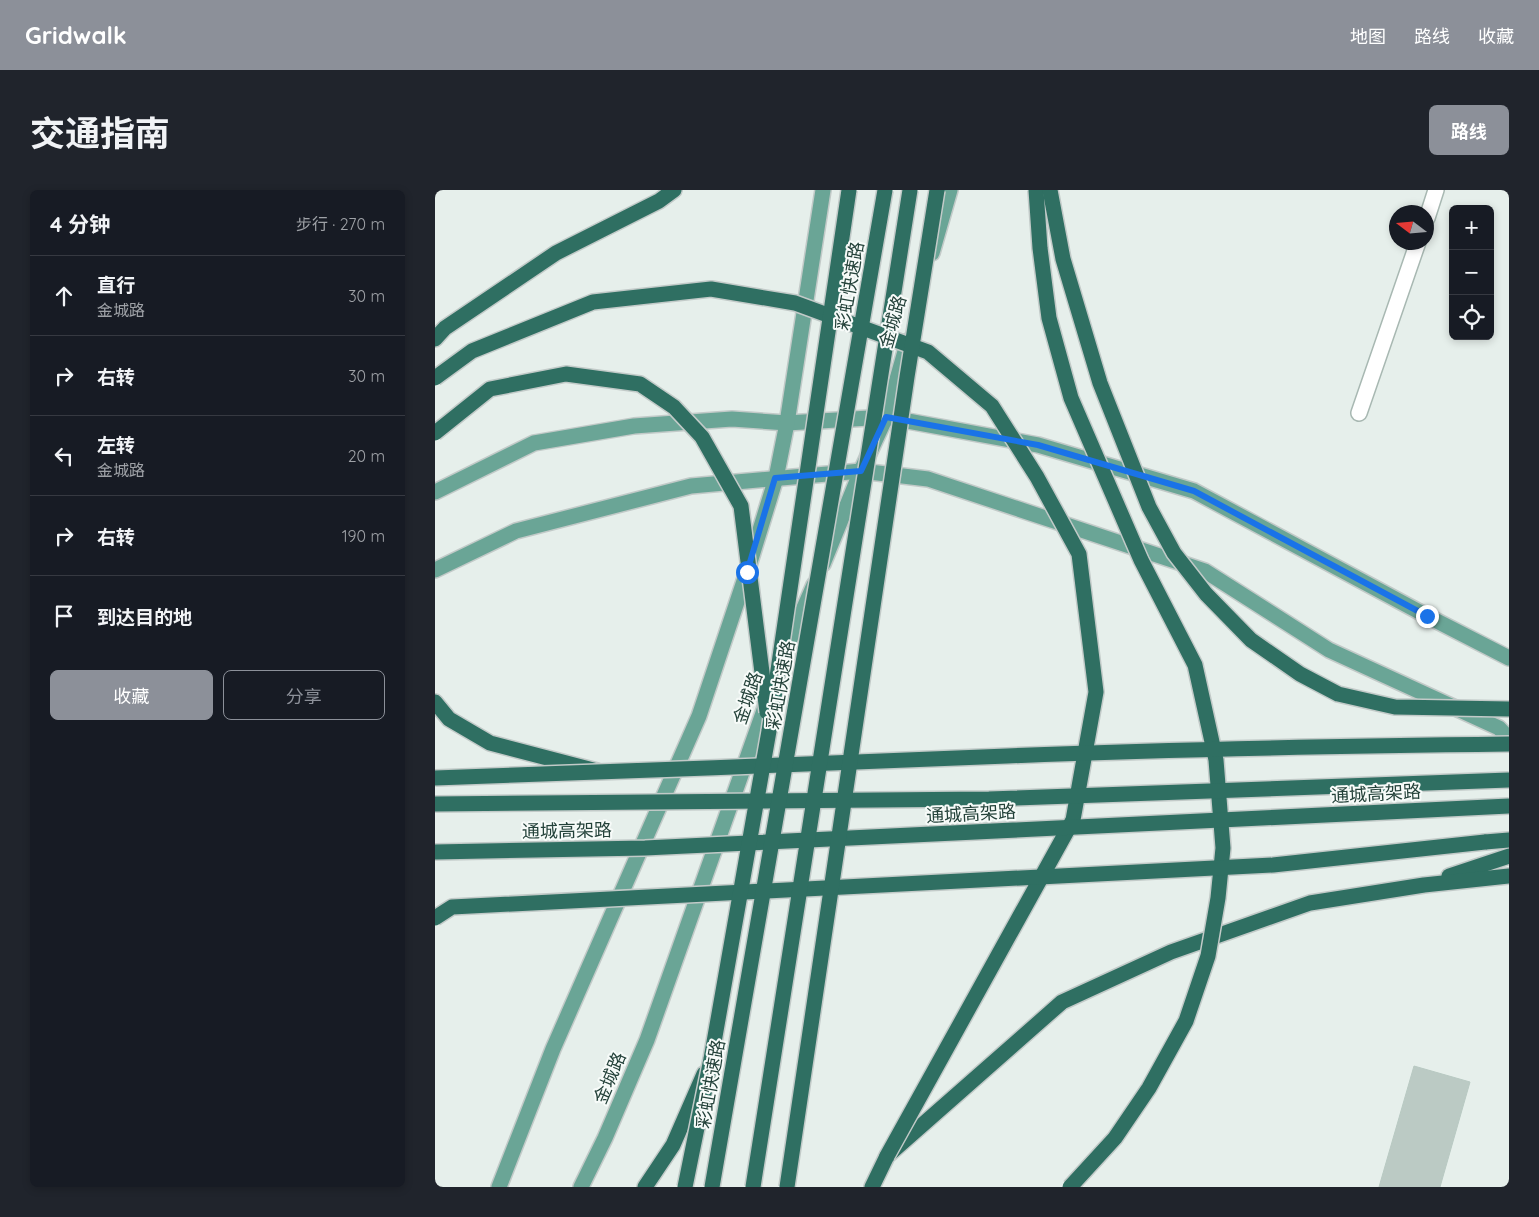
<!DOCTYPE html>
<html lang="zh">
<head>
<meta charset="utf-8">
<style>
	body { margin:0; font-family:Quicksand,"Noto Sans SC",sans-serif; background:#20242c; color:#f1f3f6 }
	.controls { position:absolute; right:15px; top:15px; display:grid; overflow:hidden; border-radius:8px; box-shadow:0 2px 8px #0003 }
	.controls button { width:45px; height:45px; display:grid; place-items:center; padding:0; border:0; border-bottom:1px solid #363941; background:#171b24; color:#f1f3f6; font:25px sans-serif }
	.compass { position:absolute; left:954px; top:15px; width:45px; height:45px; border-radius:50%; background:#171b24; box-shadow:0 2px 8px #0003; rotate:286deg }
	.stop { position:absolute; width:15px; height:15px; margin:-11px; border:4px solid #1a73e8; border-radius:50%; background:#fff }
	.stop.end { background:#1a73e8; border-color:#fff; box-shadow:0 1px 5px #0008 }
	.list { margin:0; padding:0; list-style:none }
	h2 { display:flex; justify-content:space-between; align-items:center; height:65px; margin:0; padding:0 20px; font-size:21px }
	h2 small { font-size:16px; font-weight:400; color:#9ea1a6 }
	.list li { display:grid; grid-template-columns:32px 1fr auto; gap:15px; align-items:center; box-sizing:border-box; height:80px; padding:0 20px; border-top:1px solid #363941 }
	.list b { display:block; font-size:19px; white-space:nowrap }
	.list p { margin:0; font-size:16px; white-space:nowrap; color:#9ea1a6 }
	.list em { font-size:16px; font-style:normal; color:#9ea1a6 }
	.actions { display:flex; gap:10px; padding:15px 20px }
	.actions a { flex:1; padding:11px 0; border:1px solid #8c9099; border-radius:8px; text-align:center; font-size:18px; color:#8c9099 }
	.actions .main { background:#8c9099; color:#fff }
	.icon { flex:none; width:28px; height:28px; fill:none; stroke:currentColor; stroke-width:2; stroke-linecap:round; stroke-linejoin:round }
	.map { position:relative; flex:none; width:1074px; height:997px; overflow:hidden; border-radius:8px }
	header { display:flex; align-items:center; gap:30px; box-sizing:border-box; height:70px; padding:0 25px; background:#8c9099; color:#fff }
	header strong { font-size:24px }
	nav { display:flex; gap:28px; margin-inline-start:auto; font-size:18px }
	.intro { display:flex; align-items:center; justify-content:space-between; box-sizing:border-box; height:120px; padding:0 30px }
	h1 { margin:0; font-size:35px }
	.button { padding:12px 22px; border-radius:8px; background:#8c9099; color:#fff; font-size:18px; font-weight:700 }
	main { display:flex; gap:30px; padding:0 30px }
	aside { flex:1; background:#171b24; border-radius:8px; box-shadow:0 2px 8px #0003 }
	.map>svg:first-child { display:block }
</style>
</head>
<body>
<header>
<strong>Gridwalk</strong>
<nav><a>地图</a><a>路线</a><a>收藏</a></nav>
</header>
<div class="intro"><h1>交通指南</h1><a class="button">路线</a></div>
<main>
<aside>
<h2>4 分钟<small>步行 · 270 m</small></h2>
<ul class="list">
<li><svg class="icon" aria-label="ahead" viewBox="0 0 24 24"><path d="M12 20V5M6 11l6-6 6 6"/></svg><div><b>直行</b><p>金城路</p></div><em>30 m</em></li>
<li><svg class="icon" aria-label="right" viewBox="0 0 24 24"><path d="M7 20v-9h11M14 6l5 5-5 5"/></svg><div><b>右转</b></div><em>30 m</em></li>
<li><svg class="icon" aria-label="left" viewBox="0 0 24 24"><path d="M17 20v-9H6M10 6l-5 5 5 5"/></svg><div><b>左转</b><p>金城路</p></div><em>20 m</em></li>
<li><svg class="icon" aria-label="right" viewBox="0 0 24 24"><path d="M7 20v-9h11M14 6l5 5-5 5"/></svg><div><b>右转</b></div><em>190 m</em></li>
<li><svg class="icon" aria-label="arrive" viewBox="0 0 24 24"><path d="M6 21V4h12l-3 4 3 4H6"/></svg><div><b>到达目的地</b></div></li>
</ul>
<div class="actions"><a class="main">收藏</a><a>分享</a></div>
</aside>
<div class="map">
<svg width="1074" height="997" viewBox="0 0 1074 997">
	<rect width="100%" height="100%" fill="#e6efeb"/>
	<polygon fill="#bbcac4" stroke="#b8c9c2" points="979,876 1035,892 1005,997 944,997"/>
	<g fill="none" stroke-linecap="round" stroke-linejoin="round">
		<defs>
			<g id="minor">
				<polyline points="992,28 1001,0"/>
				<polyline points="924,223 983,52"/>
			</g>
			<g id="major">
				<polyline points="497,63 515,0"/>
				<polyline points="0,302 99,253 199,236 297,229 352,233 451,227 603,255 759,301 992,426 1074,468"/>
				<polyline points="388,374 426,281 451,227 473,151"/>
				<polyline points="0,380 81,341 256,296 426,281 493,289 770,381 894,460 1064,538 1074,549"/>
				<polyline points="349,463 379,395"/>
				<polyline points="64,997 118,859 264,526 312,382 341,288 352,233 388,0"/>
				<polyline points="146,997 170,948 212,850 333,509"/>
			</g>
			<g id="highway">
				<polyline points="0,149 10,138 121,63 224,11 239,0"/>
				<polyline points="0,512 14,529 55,553 162,581"/>
				<polyline points="1050,652 1074,650"/>
				<polyline points="1014,686 1074,666"/>
				<polyline points="210,997 238,955 269,884"/>
				<polyline points="437,997 452,966 627,812 736,762 875,713 989,695 1074,686"/>
			</g>
		</defs>
		<use href="#minor" stroke="#a8b8b2" stroke-width="18"/>
		<use href="#major" stroke="#c2cac8" stroke-width="18"/>
		<use href="#highway" stroke="#c2cac8" stroke-width="18"/>
		<use href="#minor" stroke="#fff" stroke-width="15"/>
		<use href="#major" stroke="#6aa596" stroke-width="15"/>
		<use href="#highway" stroke="#2f6f62" stroke-width="15"/>
		<defs>
			<g id="highway-bridge">
				<polyline points="601,0 605,58 614,128 636,208 706,370 760,475 781,570 788,658 783,708 773,766 751,831 714,898 680,948 635,997"/>
				<polyline points="615,0 628,69 665,193 714,317 739,363 771,404 816,450 865,484 903,504 960,517 1074,519"/>
				<polyline points="0,188 37,161 158,112 276,99 360,113 493,162 557,216 602,287 644,364 661,502 638,630 452,966"/>
				<polyline points="0,243 55,199 131,184 205,194 239,217 267,247 306,316 332,522"/>
				<path d="M0 588C191 582 381 573 572 566 739 559 907 556 1074 554"/>
				<polyline points="0,614 554,609 1074,590"/>
				<polyline points="0,662 210,658 1074,616"/>
				<polyline points="0,728 17,717 838,675 1050,652"/>
				<polyline points="250,997 276,869 334,541 414,0"/>
				<polyline points="277,997 450,0"/>
				<polyline points="318,997 475,0"/>
				<polyline points="352,997 472,187 502,0"/>
			</g>
		</defs>
		<use href="#highway-bridge" stroke="#c2cac8" stroke-width="18" stroke-linecap="butt"/>
		<use href="#highway-bridge" stroke="#2f6f62" stroke-width="15"/>
	</g>
	<g fill="none" stroke-linecap="round" stroke-linejoin="round">
		<polyline stroke="#1a73e8" stroke-width="6" points="312,382 340,288 426,281 451,227 603,255 759,301 992,426"/>
	</g>
	<g text-anchor="middle" stroke-width="4" stroke-linejoin="round" paint-order="stroke">
		<g font-size="18" fill="#24423a" stroke="#f7fbf9">
			<text transform="translate(415 96) rotate(-80)" y="6">彩虹快速路</text>
			<text transform="translate(458 132) rotate(-74)" y="6">金城路</text>
			<text transform="translate(346 495) rotate(-80)" y="6">彩虹快速路</text>
			<text transform="translate(313 508) rotate(-71)" y="6">金城路</text>
			<text transform="translate(941 604) rotate(-3)" y="6">通城高架路</text>
			<text transform="translate(536 624) rotate(-3)" y="6">通城高架路</text>
			<text transform="translate(132 641) rotate(-1)" y="6">通城高架路</text>
			<text transform="translate(175 888) rotate(-67)" y="6">金城路</text>
			<text transform="translate(276 894) rotate(-80)" y="6">彩虹快速路</text>
		</g>
	</g>
</svg>
<div class="controls">
<button>+</button>
<button>−</button>
<button><svg class="icon" aria-label="locate" viewBox="0 0 24 24"><circle cx="12" cy="12" r="6"/><path d="M12 2v4M12 18v4M2 12h4M18 12h4"/></svg></button>
</div>
<svg class="compass" viewBox="-18 -18 36 36"><path d="M0-13l5 13h-10z" fill="#e53935"/><path d="M0 13l5-13h-10z" fill="#9ea1a6"/></svg>
<div class="stop" style="left:312px;top:382px"></div>
<div class="stop end" style="left:992px;top:426px"></div>
</div>
</main>
</body>
</html>
